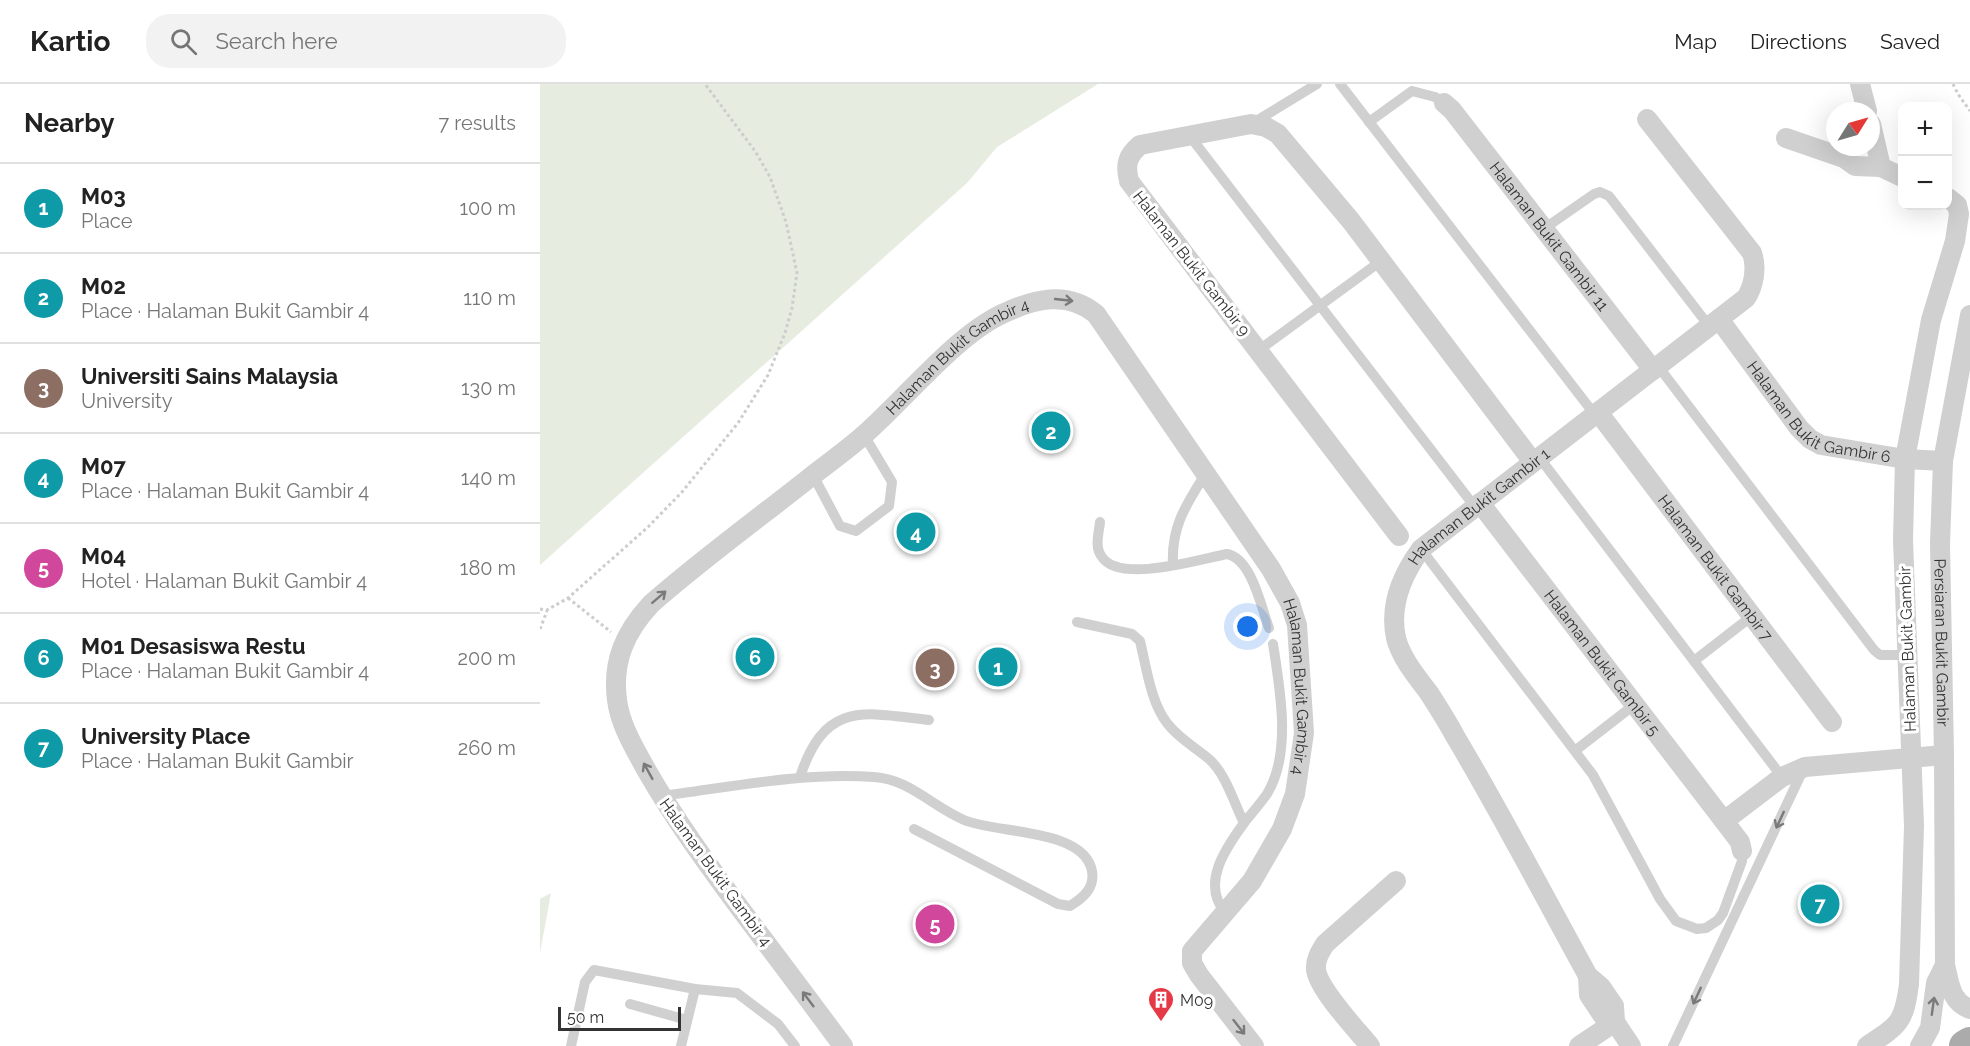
<!DOCTYPE html>
<html lang="en">
<head>
<meta charset="utf-8">
<style>
	body { margin:0; font-family:Raleway,sans-serif; background:#f2f2f2; color:#222 }
	.controls { position:absolute; right:18px; top:18px; display:grid; overflow:hidden; border-radius:12px; box-shadow:0 6px 24px #0002 }
	.controls button { width:54px; height:54px; display:grid; place-items:center; padding:0; border:0; border-bottom:2px solid #e0e0e0; background:#fff; color:#222; font:30px sans-serif }
	.compass { position:absolute; left:1286px; top:18px; width:54px; height:54px; border-radius:50%; background:#fff; box-shadow:0 6px 24px #0002; rotate:53deg }
	.scale { position:absolute; left:18px; bottom:15px; width:123px; box-sizing:border-box; padding-left:6px; border:3px solid #333; border-top:0; font-size:16px; line-height:21px; white-space:nowrap; color:#333; -webkit-text-stroke:4px #fff; paint-order:stroke }
	.you { position:absolute; left:708px; top:543px; width:21px; height:21px; margin:-15px; border:4px solid #fff; border-radius:50%; background:#1a73e8; box-shadow:0 0 0 9px #1a73e833 }
	.badge { display:grid; place-items:center; width:39px; height:39px; border-radius:50%; background:#0f766e; color:#fff; font-size:20px; font-weight:700 }
	.pin { position:absolute; translate:-50% -50%; border:3px solid #fff; box-shadow:0 2px 6px #0006 }
	.list { margin:0; padding:0; list-style:none }
	h2 { display:flex; justify-content:space-between; align-items:center; height:78px; margin:0; padding:0 24px; font-size:26px }
	h2 small { font-size:20px; font-weight:400; color:#767676 }
	.list li { display:grid; grid-template-columns:39px 1fr auto; gap:18px; align-items:center; box-sizing:border-box; height:90px; padding:0 24px; border-top:2px solid #e0e0e0 }
	.list b { display:block; font-size:22px; white-space:nowrap }
	.list p { margin:0; font-size:20px; white-space:nowrap; color:#767676 }
	.list em { font-size:20px; font-style:normal; color:#767676 }
	.icon { flex:none; width:33px; height:33px; fill:none; stroke:currentColor; stroke-width:2; stroke-linecap:round; stroke-linejoin:round }
	.map { position:relative; flex:none; width:1430px; height:962px; overflow:hidden }
	header { display:flex; align-items:center; gap:36px; box-sizing:border-box; height:84px; padding:0 30px; background:#fff; border-bottom:2px solid #e0e0e0 }
	header strong { font-size:28px }
	nav { display:flex; gap:33px; margin-inline-start:auto; font-size:21px }
	.search { width:420px; height:54px; background:#f2f2f2; display:flex; align-items:center; gap:15px; box-sizing:border-box; padding:0 21px; border-radius:24px; color:#767676; font-size:22px }
	main { display:flex }
	aside { flex:1; background:#fff }
	.map>svg:first-child { display:block }
</style>
</head>
<body>
<header>
<strong>Kartio</strong>
<div class="search"><svg class="icon" aria-label="search" viewBox="0 0 24 24"><circle cx="10" cy="10" r="6"/><path d="M15 15l6 6"/></svg>Search here</div>
<nav><a>Map</a><a>Directions</a><a>Saved</a></nav>
</header>
<main>
<aside>
<h2>Nearby<small>7 results</small></h2>
<ul class="list">
<li><span class="badge" style="background:#0f9aa8">1</span><div><b>M03</b><p>Place</p></div><em>100 m</em></li>
<li><span class="badge" style="background:#0f9aa8">2</span><div><b>M02</b><p>Place · Halaman Bukit Gambir 4</p></div><em>110 m</em></li>
<li><span class="badge" style="background:#8d6e63">3</span><div><b>Universiti Sains Malaysia</b><p>University</p></div><em>130 m</em></li>
<li><span class="badge" style="background:#0f9aa8">4</span><div><b>M07</b><p>Place · Halaman Bukit Gambir 4</p></div><em>140 m</em></li>
<li><span class="badge" style="background:#d1479c">5</span><div><b>M04</b><p>Hotel · Halaman Bukit Gambir 4</p></div><em>180 m</em></li>
<li><span class="badge" style="background:#0f9aa8">6</span><div><b>M01 Desasiswa Restu</b><p>Place · Halaman Bukit Gambir 4</p></div><em>200 m</em></li>
<li><span class="badge" style="background:#0f9aa8">7</span><div><b>University Place</b><p>Place · Halaman Bukit Gambir</p></div><em>260 m</em></li>
</ul>
</aside>
<div class="map">
<svg width="1430" height="962" viewBox="0 0 1430 962">
	<rect width="100%" height="100%" fill="#fff"/>
	<g fill="#e6ecdf">
		<polygon points="0,0 558,0 457,63 427,99 0,481"/>
		<polygon points="11,809 0,869 0,815"/>
	</g>
	<g fill="none" stroke-linecap="round" stroke-linejoin="round">
		<g stroke="#cdcdcd" stroke-width="3" stroke-dasharray="3 3" stroke-linecap="butt">
			<polyline points="1413,0 1418,10 1430,27"/>
			<polyline points="28,514 71,548"/>
			<polyline points="0,525 7,526 28,514 108,443 142,408 198,339 228,291 245,249 252,224 257,189 246,138 230,93 215,67 165,0"/>
			<polyline points="0,545 7,527"/>
		</g>
		<g stroke="#d0d0d0" stroke-width="10">
			<polyline points="800,0 1055,331"/>
			<polyline points="829,38 872,7 895,13 904,19"/>
			<polyline points="713,39 777,0"/>
			<polyline points="649,51 935,423"/>
			<polyline points="1005,144 1054,110 1060,108 1069,112 1169,242"/>
			<polyline points="719,266 841,177"/>
			<polyline points="1118,282 1334,566 1340,571 1368,571"/>
			<polyline points="999,373 1242,693"/>
			<polyline points="273,391 300,442 316,447 349,422 352,398 324,351"/>
			<path d="M560 438C559 449 554 463 562 473 580 500 660 475 687 470 712 475 721 523 729 544"/>
			<polyline points="881,465 1053,691 1120,815 1136,837 1157,845 1166,844 1178,836 1183,829 1202,777 1202,767"/>
			<path d="M633 481C631 442 646 421 666 389"/>
			<path d="M537 538 592 550 600 557C606 582 611 619 627 639 638 654 655 663 669 675 686 690 694 719 704 739 685 765 661 800 685 828"/>
			<polyline points="1154,577 1212,532"/>
			<polyline points="1036,666 1094,621"/>
			<path d="M260 693C285 617 322 628 389 636"/>
			<path d="M121 712C191 703 263 688 334 693 369 695 393 723 424 736 457 750 544 744 552 787 555 804 543 814 530 822L518 820 374 745"/>
			<path d="M704 739C711 730 720 720 727 710 752 669 740 605 733 560"/>
			<polyline points="90,920 147,936"/>
			<polyline points="31,962 45,898 54,886 155,905 197,909 238,940 255,962"/>
			<polyline points="141,962 155,905"/>
			<polyline points="1133,962 1263,686"/>
		</g>
		<g stroke="#d0d0d0" stroke-width="20">
			<polyline points="1320,0 1327,27"/>
			<path id="s1" d="M904 19 912 26 1113 286"/>
			<polyline points="1331,40 1341,83"/>
			<polyline points="1246,54 1304,74 1315,82 1341,83 1362,93"/>
			<path id="s2" d="M1430 231 1403 377 1400 460 1404 671 1405 881C1410 900 1410 917 1430 925"/>
			<path id="s3" d="M1179 235 1259 344 1270 355 1281 361 1365 375 1403 377"/>
			<path id="s4" d="M1058 328 1292 638"/>
			<path id="s5" d="M940 419 1184 737 1200 758 1202 767"/>
			<path d="M859 452 589 97C585 81 587 72 600 61L711 40 726 43 738 50 811 137 993 378"/>
			<polyline points="1184,737 1242,693 1265,683 1404,671"/>
			<polyline points="1048,892 1049,911 1063,932 1075,938 1091,962"/>
			<path id="s6" d="M1075 938 1074 922 1061 903 1048 892C1004 812 962 731 915 652 907 637 898 623 889 609 877 593 861 574 856 554 849 521 862 491 881 465L1206 214C1214 202 1217 183 1212 169L1107 35"/>
			<path id="s7" d="M303 962C270 917 236 872 202 827 168 781 135 736 107 687 95 665 80 641 77 616 72 577 85 548 111 520 161 476 215 437 268 395 287 380 307 366 325 350 366 314 414 253 462 230 494 215 527 206 556 230L731 485 750 519 757 541 764 649 755 710 742 745 712 797 652 867V879L659 891 714 962"/>
			<path d="M830 962C816 945 779 906 776 886 775 876 780 868 785 860L856 797"/>
			<polyline points="1039,962 1075,938"/>
			<path d="M1327 962C1359 941 1364 939 1369 900L1374 742 1363 456 1365 375 1391 236 1415 157 1419 130 1417 121 1408 114"/>
			<polyline points="1380,962 1390,944 1396,899 1405,881"/>
		</g>
		<polyline stroke="#ababab" stroke-width="32" points="1425,962 1430,959"/>
	</g>
	<defs><path id="oneway-shaft" d="M-6 0H5M1.5-3L5.5 0L1.5 3" fill="none" stroke-width="1.6" stroke-linecap="round" stroke-linejoin="round" transform="scale(1.5)"/></defs>
	<g stroke="#7a7a7a">
		<use href="#oneway-shaft" transform="translate(524 216) rotate(6)"/>
		<use href="#oneway-shaft" transform="translate(119 513) rotate(-41)"/>
		<use href="#oneway-shaft" transform="translate(108 687) rotate(-119)"/>
		<use href="#oneway-shaft" transform="translate(1240 736) rotate(115)"/>
		<use href="#oneway-shaft" transform="translate(1157 912) rotate(115)"/>
		<use href="#oneway-shaft" transform="translate(268 915) rotate(-127)"/>
		<use href="#oneway-shaft" transform="translate(1393 922) rotate(-82)"/>
		<use href="#oneway-shaft" transform="translate(699 943) rotate(52)"/>
	</g>
	<defs>
		<symbol id="building-pin" viewBox="-11 -11 22 30"><path d="M0 17L-7.5 6A9.5 9.5 0 1 1 7.5 6Z" fill="#e63946" stroke="#fff"/><path d="M-4-6H4V6H1V3H-1V6H-4ZM-2.5-4.3h1.7v1.8h-1.7ZM.8-4.3h1.7v1.8H.8ZM-2.5-1h1.7V.8h-1.7ZM.8-1h1.7V.8H.8Z" fill="#fff"/></symbol>
	</defs>
	<g fill-rule="evenodd">
		<use href="#building-pin" x="606" y="901" width="30" height="40"/>
	</g>
	<g text-anchor="middle" stroke-width="6" stroke-linejoin="round" paint-order="stroke">
		<g font-size="16" fill="#333" stroke="#fff">
			<text dy="6" stroke="none"><textPath href="#s1" startOffset="170">Halaman Bukit Gambir 11</textPath></text>
			<text transform="translate(652 179) rotate(52)" y="6">Halaman Bukit Gambir 9</text>
			<text dy="6" stroke="none"><textPath href="#s7" startOffset="916">Halaman Bukit Gambir 4</textPath></text>
			<text dy="6" stroke="none"><textPath href="#s3" startOffset="144">Halaman Bukit Gambir 6</textPath></text>
			<text dy="6" stroke="none"><textPath href="#s6" startOffset="612">Halaman Bukit Gambir 1</textPath></text>
			<text dy="6" stroke="none"><textPath href="#s4" startOffset="195">Halaman Bukit Gambir 7</textPath></text>
			<text dy="6" stroke="none"><textPath href="#s2" startOffset="330">Persiaran Bukit Gambir</textPath></text>
			<text transform="translate(1367 565) rotate(-92)" y="6">Halaman Bukit Gambir</text>
			<text dy="6" stroke="none"><textPath href="#s5" startOffset="201">Halaman Bukit Gambir 5</textPath></text>
			<text dy="6" stroke="none"><textPath href="#s7" startOffset="1510">Halaman Bukit Gambir 4</textPath></text>
			<text transform="translate(176 788) rotate(54)" y="6">Halaman Bukit Gambir 4</text>
		</g>
		<g font-size="16" fill="#333" stroke="#fff" text-anchor="start">
			<text x="640" y="922">M09</text>
		</g>
	</g>
</svg>
<div class="controls">
<button>+</button>
<button>−</button>
</div>
<svg class="compass" viewBox="-18 -18 36 36"><path d="M0-13l5 13h-10z" fill="#e53935"/><path d="M0 13l5-13h-10z" fill="#767676"/></svg>
<div class="scale">50 m</div>
<div class="you"></div>
<div class="pin badge" style="left:458px;top:583px;background:#0f9aa8">1</div>
<div class="pin badge" style="left:511px;top:347px;background:#0f9aa8">2</div>
<div class="pin badge" style="left:395px;top:584px;background:#8d6e63">3</div>
<div class="pin badge" style="left:376px;top:448px;background:#0f9aa8">4</div>
<div class="pin badge" style="left:395px;top:840px;background:#d1479c">5</div>
<div class="pin badge" style="left:215px;top:573px;background:#0f9aa8">6</div>
<div class="pin badge" style="left:1280px;top:820px;background:#0f9aa8">7</div>
</div>
</main>
</body>
</html>
